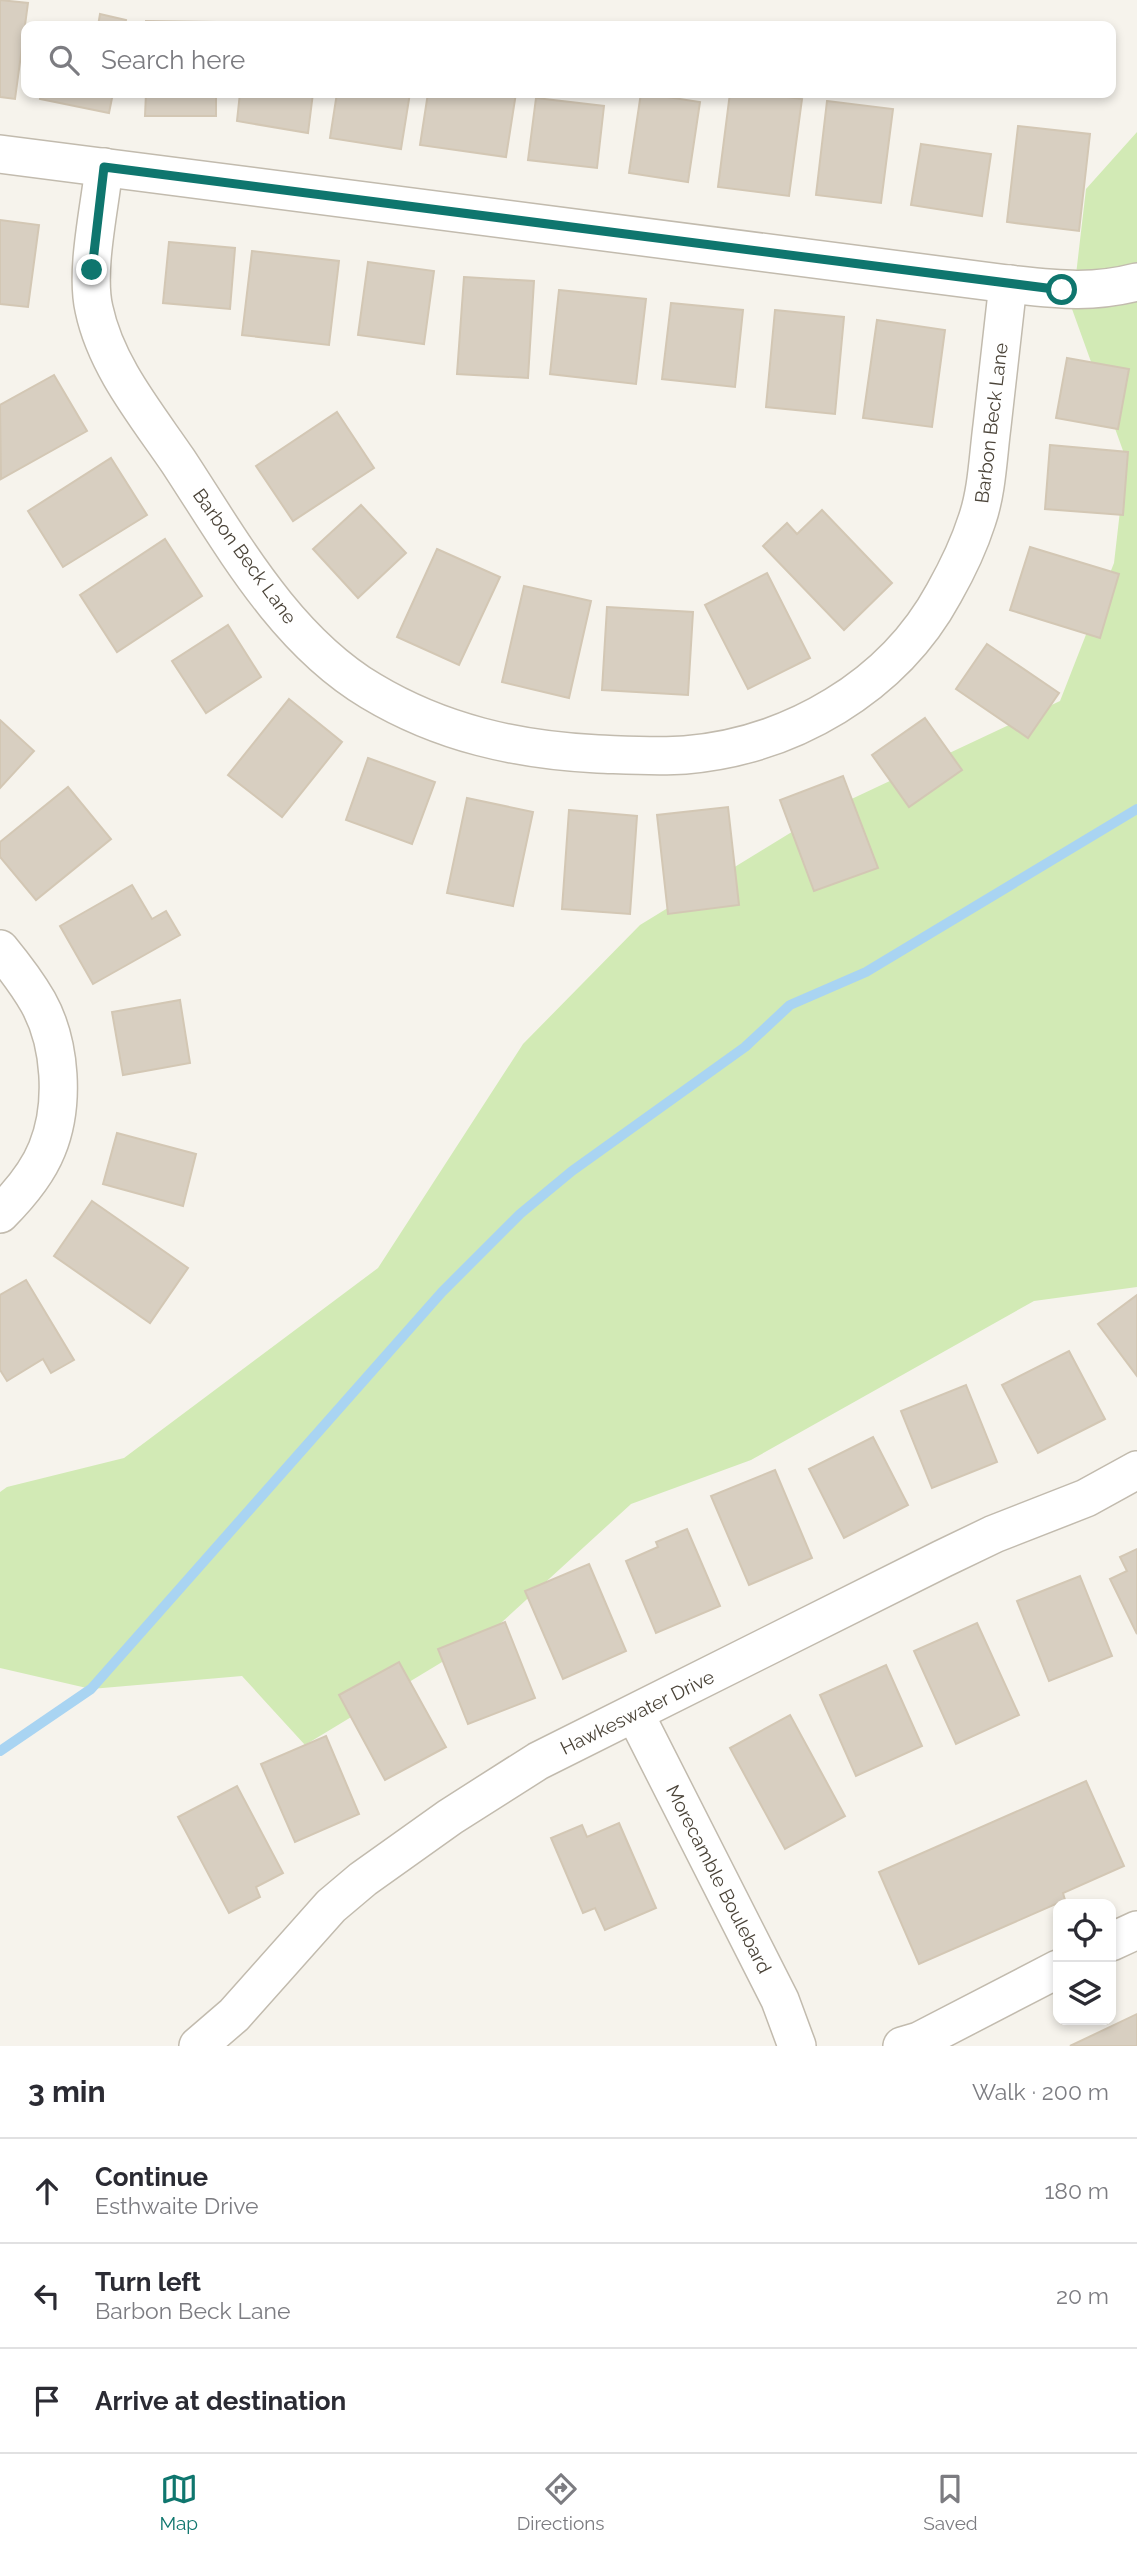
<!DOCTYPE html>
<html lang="en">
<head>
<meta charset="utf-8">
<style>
	body { margin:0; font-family:Raleway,sans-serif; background:#f2f2f3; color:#2b2b33 }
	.controls { position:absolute; right:21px; bottom:21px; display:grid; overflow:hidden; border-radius:14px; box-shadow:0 4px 10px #0003 }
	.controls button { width:63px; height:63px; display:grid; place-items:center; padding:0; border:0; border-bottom:2px solid #e1e1e2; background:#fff; color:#2b2b33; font:35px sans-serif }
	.stop { position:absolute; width:21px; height:21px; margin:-16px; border:5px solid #0f766e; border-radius:50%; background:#fff }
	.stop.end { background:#0f766e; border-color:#fff; box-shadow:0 2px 7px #0008 }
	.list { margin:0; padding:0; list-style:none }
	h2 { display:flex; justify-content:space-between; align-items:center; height:91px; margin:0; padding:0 28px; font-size:30px }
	h2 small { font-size:23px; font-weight:400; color:#7c7c81 }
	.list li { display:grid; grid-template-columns:46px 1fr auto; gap:21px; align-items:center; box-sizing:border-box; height:105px; padding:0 28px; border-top:2px solid #e1e1e2 }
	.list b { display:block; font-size:26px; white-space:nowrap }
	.list p { margin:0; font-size:23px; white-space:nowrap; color:#7c7c81 }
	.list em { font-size:23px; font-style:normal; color:#7c7c81 }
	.icon { flex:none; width:38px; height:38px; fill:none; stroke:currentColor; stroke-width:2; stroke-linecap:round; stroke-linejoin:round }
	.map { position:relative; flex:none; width:1137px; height:2046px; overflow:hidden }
	.search { position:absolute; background:#fff; box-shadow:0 4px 10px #0003; left:21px; right:21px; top:21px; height:77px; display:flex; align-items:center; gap:18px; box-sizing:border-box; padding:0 24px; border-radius:14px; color:#7c7c81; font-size:26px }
	.sheet { height:406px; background:#fff }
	nav { display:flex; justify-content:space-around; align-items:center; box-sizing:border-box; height:98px; border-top:2px solid #e1e1e2; background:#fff; font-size:19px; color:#7c7c81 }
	nav a { display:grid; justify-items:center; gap:4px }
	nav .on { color:#0f766e }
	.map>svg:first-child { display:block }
</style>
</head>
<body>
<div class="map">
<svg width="1137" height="2046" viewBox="0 0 1137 2046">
	<rect width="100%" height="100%" fill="#f6f3ec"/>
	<polygon fill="#d2eab5" points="1137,132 1137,1287 1034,1301 751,1460 631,1504 490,1633 305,1745 242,1676 91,1689 0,1668 0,1492 7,1487 124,1458 378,1268 523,1044 640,925 826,811 1060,701 1114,563 1126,459 1072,309 1086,189"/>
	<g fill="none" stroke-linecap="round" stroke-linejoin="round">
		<polyline stroke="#a9d4f2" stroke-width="10" points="0,1751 91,1689 442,1292 520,1214 572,1171 745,1047 790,1005 866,972 1137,809"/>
	</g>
	<g fill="#d8cfc1" stroke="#d3c7b4" stroke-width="2">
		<polygon points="0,0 28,3 15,99 0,97"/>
		<polygon points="100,14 126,20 125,26 98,26"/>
		<polygon points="146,21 216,22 216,26 146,26"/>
		<polygon points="41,93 113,93 109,113 40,99"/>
		<polygon points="146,93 216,93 216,116 145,116"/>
		<polygon points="240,93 313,93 308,133 237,121"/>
		<polygon points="337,93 410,93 401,149 330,138"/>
		<polygon points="428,93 516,93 506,157 420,145"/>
		<polygon points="641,93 700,102 688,182 629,173"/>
		<polygon points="730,93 757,93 802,99 789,196 718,187"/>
		<polygon points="536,98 604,106 597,168 528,160"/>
		<polygon points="827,101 893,109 881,203 816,195"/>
		<polygon points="1018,126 1090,134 1079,231 1007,222"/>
		<polygon points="921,144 991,154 982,216 911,205"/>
		<polygon points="0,220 39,225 28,307 0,304"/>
		<polygon points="169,242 235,248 230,309 163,303"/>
		<polygon points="252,251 339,261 329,345 242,335"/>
		<polygon points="368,262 434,271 424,344 358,335"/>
		<polygon points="464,277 534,281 528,378 457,374"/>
		<polygon points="559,290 646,299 636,384 550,374"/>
		<polygon points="671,303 743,310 735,387 662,379"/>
		<polygon points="775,310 844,317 835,414 766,407"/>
		<polygon points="877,320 945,330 932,427 863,418"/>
		<polygon points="1067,358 1129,369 1118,429 1056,418"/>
		<polygon points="54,375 87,431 1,479 0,405"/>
		<polygon points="337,412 374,468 293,521 256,466"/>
		<polygon points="1050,445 1128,452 1123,515 1045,509"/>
		<polygon points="111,458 147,515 63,567 28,511"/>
		<polygon points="361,505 406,553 358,598 313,549"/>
		<polygon points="822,510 892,583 844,630 763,546 787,523 797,534"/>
		<polygon points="165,539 202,596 117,652 80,595"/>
		<polygon points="1030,547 1119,574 1100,638 1010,610"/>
		<polygon points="437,549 500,577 459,665 397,637"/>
		<polygon points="767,573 810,658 748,689 705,605"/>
		<polygon points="524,586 591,601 569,698 502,682"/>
		<polygon points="607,607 693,612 688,695 602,690"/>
		<polygon points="228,625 261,677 206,713 172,661"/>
		<polygon points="987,644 1059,693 1028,738 956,689"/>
		<polygon points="289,699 342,742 282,817 228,775"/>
		<polygon points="925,718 962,770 909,807 872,755"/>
		<polygon points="0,720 34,751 0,788"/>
		<polygon points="368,758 435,782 412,844 346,820"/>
		<polygon points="843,776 878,868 814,891 780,800"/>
		<polygon points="68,787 111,839 36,900 0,857 0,842"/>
		<polygon points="467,798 533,812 513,906 447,893"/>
		<polygon points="728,807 739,905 668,914 657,815"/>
		<polygon points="569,810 637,816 630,914 562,909"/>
		<polygon points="132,885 152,919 166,911 180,935 93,984 60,926"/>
		<polygon points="180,1000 190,1063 123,1075 112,1012"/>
		<polygon points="117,1133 196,1154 183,1206 103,1184"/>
		<polygon points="92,1201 188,1268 150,1323 54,1256"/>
		<polygon points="26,1280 74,1360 51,1373 43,1359 7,1381 0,1370 0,1295"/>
		<polygon points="1137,1295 1137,1376 1098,1324"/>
		<polygon points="1069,1351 1105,1419 1038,1453 1002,1385"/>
		<polygon points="966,1385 997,1462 932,1488 901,1411"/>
		<polygon points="873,1437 908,1505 844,1538 809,1469"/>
		<polygon points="775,1470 812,1558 749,1585 711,1496"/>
		<polygon points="687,1529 720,1606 656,1633 626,1561 658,1547 656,1542"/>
		<polygon points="1137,1549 1137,1634 1110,1579 1127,1571 1120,1557"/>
		<polygon points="589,1564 626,1651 563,1679 525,1591"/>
		<polygon points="1080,1576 1112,1656 1049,1681 1017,1601"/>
		<polygon points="505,1622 535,1698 468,1724 438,1649"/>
		<polygon points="977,1623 1019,1715 956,1744 914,1651"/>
		<polygon points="399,1662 446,1747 385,1780 339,1695"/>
		<polygon points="886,1665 922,1746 856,1776 820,1695"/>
		<polygon points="790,1715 845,1816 785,1849 730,1748"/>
		<polygon points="326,1736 359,1814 295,1842 261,1764"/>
		<polygon points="1086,1781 1124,1866 1063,1893 1065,1900 919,1964 879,1872"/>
		<polygon points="237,1786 283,1873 256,1887 260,1897 229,1913 178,1817"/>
		<polygon points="619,1823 656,1908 605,1930 595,1908 583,1913 551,1838 582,1825 587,1837"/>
		<polygon points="1137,2014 1137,2046 1070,2046"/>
	</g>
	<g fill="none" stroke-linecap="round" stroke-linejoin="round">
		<defs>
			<g id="minor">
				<path d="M0 154 1008 284C1055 289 1091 294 1137 282"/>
				<path d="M104 167C100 207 85 270 94 309 106 366 146 414 178 461 232 543 284 639 371 691 441 733 517 750 598 754 626 755 657 757 685 755 791 746 893 687 944 593 957 570 969 545 977 520 987 491 988 457 992 426 997 379 1003 331 1008 284"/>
				<path d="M0 949C14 966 27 983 38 1002 61 1043 65 1105 47 1149 37 1174 19 1195 0 1214"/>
				<polyline points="635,1714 780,2000 797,2046"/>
				<polyline points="1111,1942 1137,1930"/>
				<polyline points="198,2046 234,2015 331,1906 363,1879 450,1817 538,1761 942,1559 994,1534 1086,1498 1137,1470"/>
				<polyline points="902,2046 919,2041 1058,1969"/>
			</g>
		</defs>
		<use href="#minor" stroke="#c2bbae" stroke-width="40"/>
		<use href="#minor" stroke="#fff" stroke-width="37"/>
	</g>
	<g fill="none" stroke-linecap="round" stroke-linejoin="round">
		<polyline stroke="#0f766e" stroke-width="9" points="92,270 104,167 1062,290"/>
	</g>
	<g text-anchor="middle" stroke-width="7" stroke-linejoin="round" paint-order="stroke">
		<g font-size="19" fill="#4b4439" stroke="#fff">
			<text transform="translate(991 423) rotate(-83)" y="7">Barbon Beck Lane</text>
			<text transform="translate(245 556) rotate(54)" y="7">Barbon Beck Lane</text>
			<text transform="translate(637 1712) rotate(-26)" y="7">Hawkeswater Drive</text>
			<text transform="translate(719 1879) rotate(63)" y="7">Morecamble Boulebard</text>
		</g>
	</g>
</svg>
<div class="controls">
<button><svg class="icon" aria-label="locate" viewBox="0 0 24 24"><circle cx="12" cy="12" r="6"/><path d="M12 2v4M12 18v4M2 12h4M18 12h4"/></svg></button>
<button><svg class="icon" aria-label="layers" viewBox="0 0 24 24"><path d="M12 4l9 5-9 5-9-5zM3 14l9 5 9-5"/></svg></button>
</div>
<div class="stop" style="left:1062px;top:290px"></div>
<div class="stop end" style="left:92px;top:270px"></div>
<div class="search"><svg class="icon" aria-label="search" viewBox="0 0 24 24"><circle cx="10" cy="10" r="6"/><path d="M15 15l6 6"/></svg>Search here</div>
</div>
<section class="sheet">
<h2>3 min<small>Walk · 200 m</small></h2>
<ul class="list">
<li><svg class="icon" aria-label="ahead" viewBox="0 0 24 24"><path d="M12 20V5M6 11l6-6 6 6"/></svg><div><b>Continue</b><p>Esthwaite Drive</p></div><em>180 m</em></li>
<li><svg class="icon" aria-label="left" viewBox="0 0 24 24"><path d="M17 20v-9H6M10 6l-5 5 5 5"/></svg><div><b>Turn left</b><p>Barbon Beck Lane</p></div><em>20 m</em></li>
<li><svg class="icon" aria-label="arrive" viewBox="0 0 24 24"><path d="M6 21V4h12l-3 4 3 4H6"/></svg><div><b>Arrive at destination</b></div></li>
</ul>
</section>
<nav>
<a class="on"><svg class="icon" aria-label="map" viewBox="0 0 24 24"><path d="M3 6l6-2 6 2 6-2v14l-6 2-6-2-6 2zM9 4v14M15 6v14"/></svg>Map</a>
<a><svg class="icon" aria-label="directions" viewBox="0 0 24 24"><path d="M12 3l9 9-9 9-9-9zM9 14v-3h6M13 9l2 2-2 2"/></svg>Directions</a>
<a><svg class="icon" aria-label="saved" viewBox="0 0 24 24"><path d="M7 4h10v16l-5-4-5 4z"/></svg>Saved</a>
</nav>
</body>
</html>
